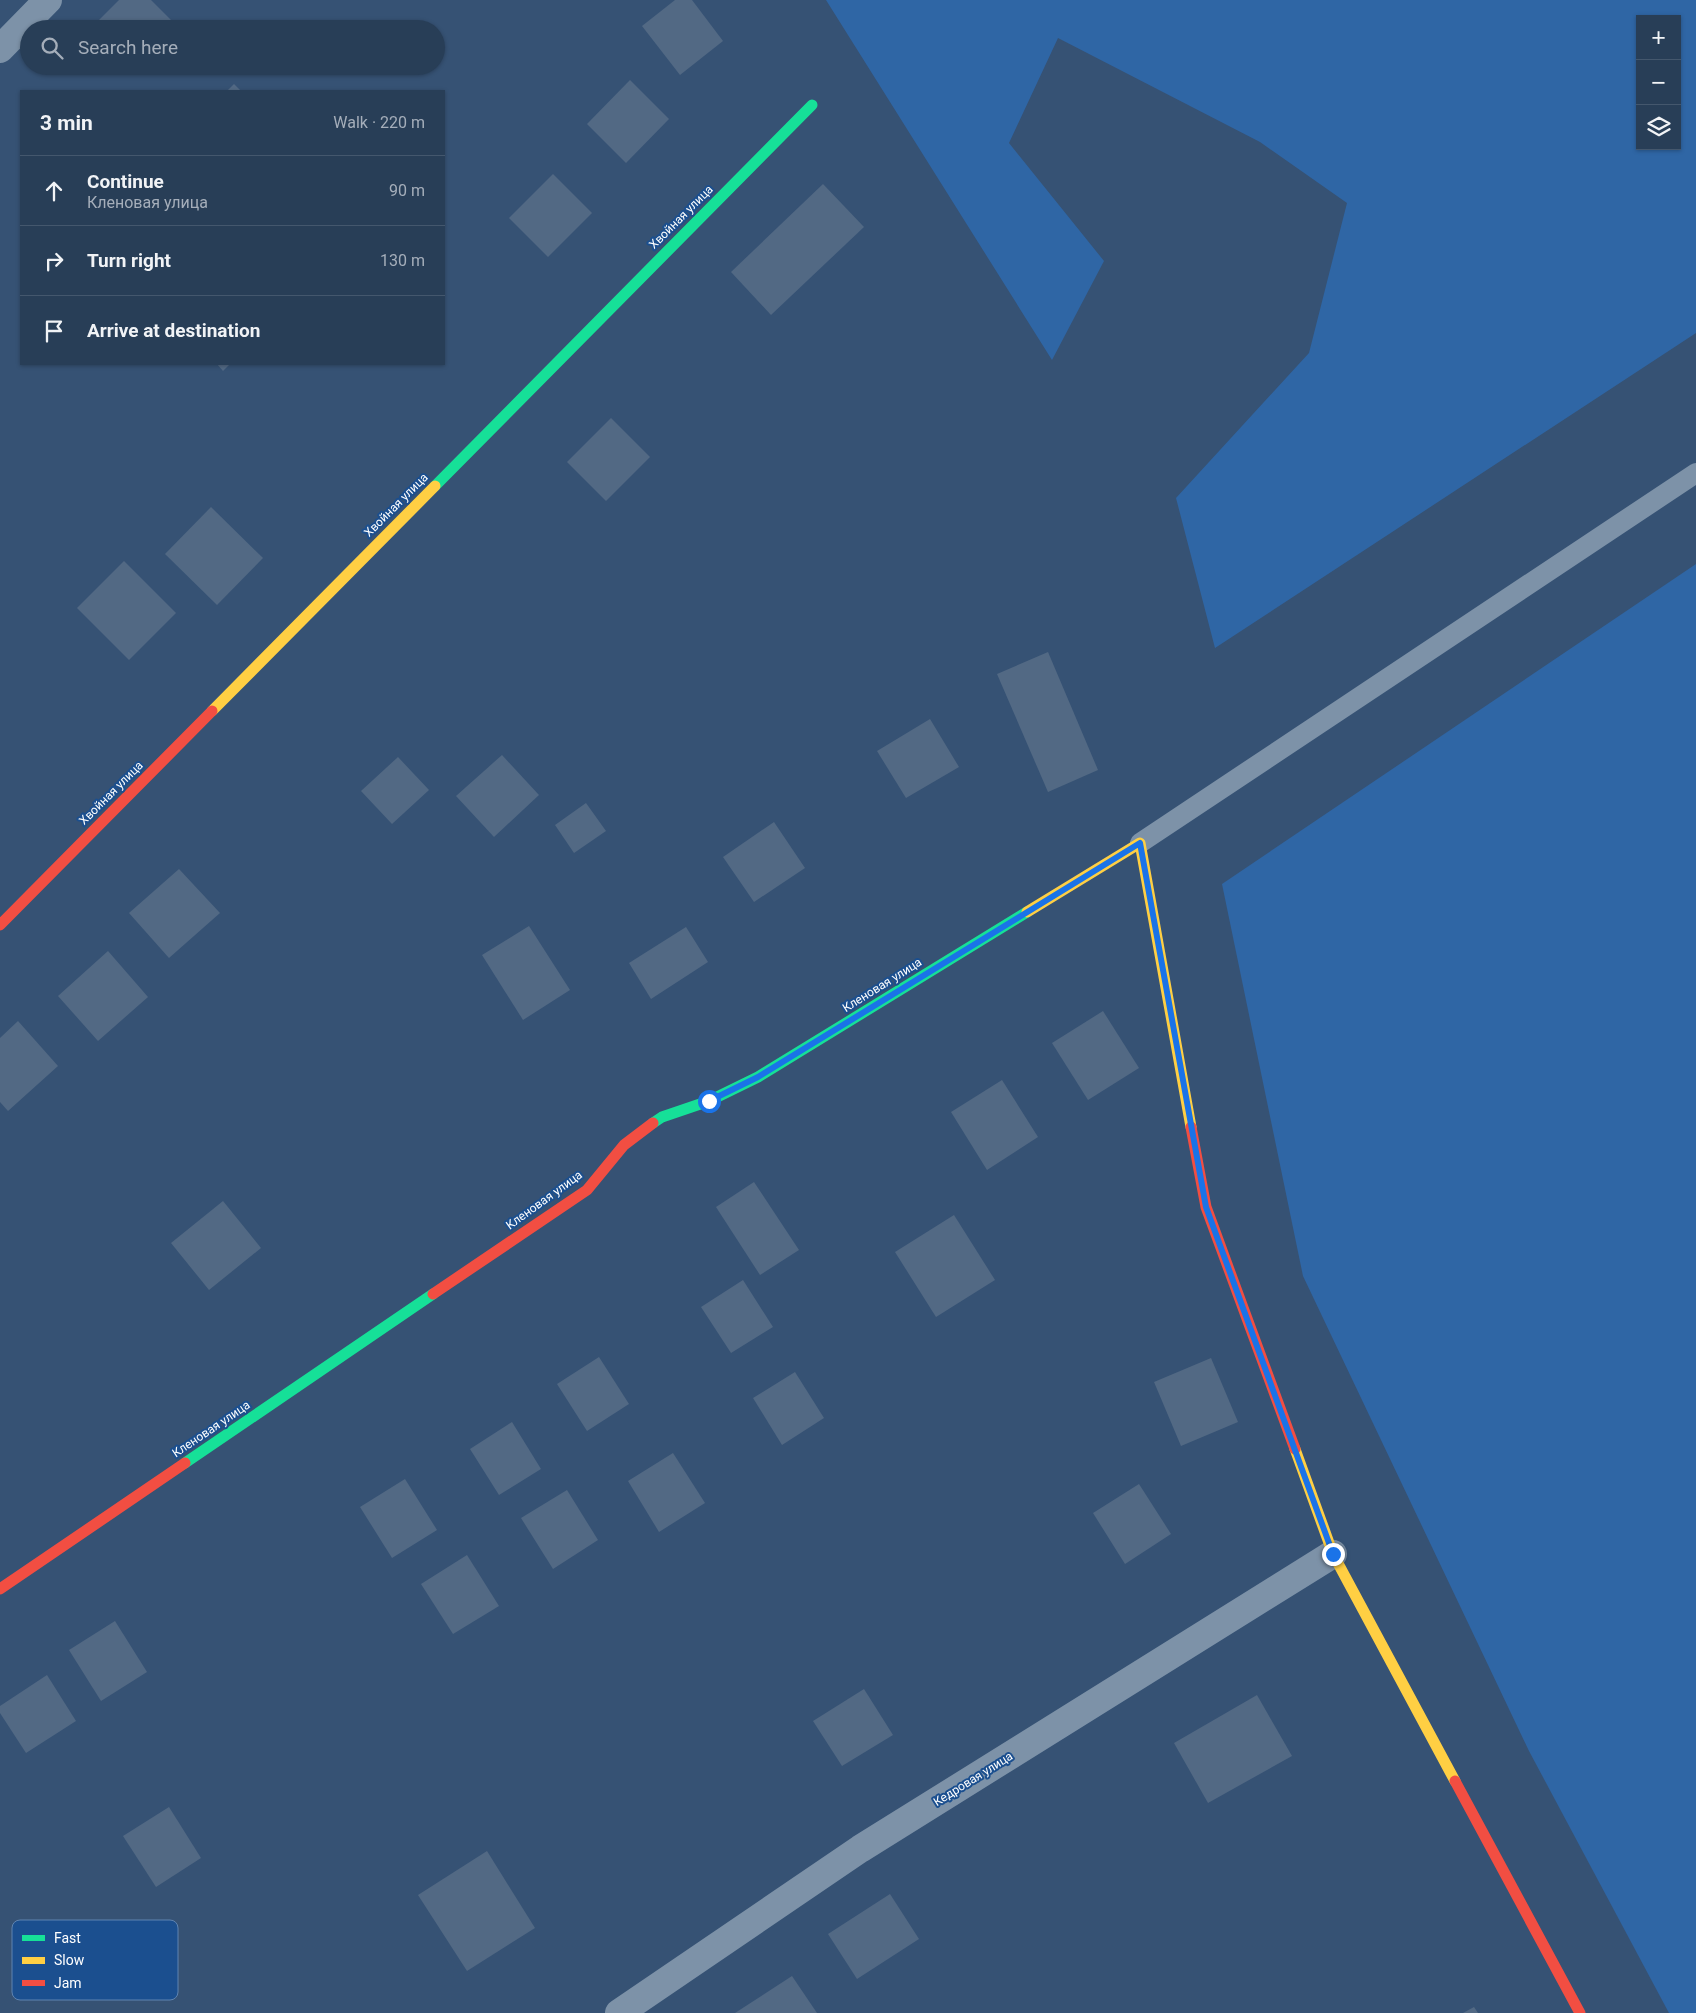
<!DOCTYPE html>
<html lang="en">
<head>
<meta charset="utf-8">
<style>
	body { margin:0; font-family:Roboto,sans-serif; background:#344961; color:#f1f3f6 }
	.controls { position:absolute; right:15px; top:15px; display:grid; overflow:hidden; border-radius:0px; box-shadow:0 1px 4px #0004 }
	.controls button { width:45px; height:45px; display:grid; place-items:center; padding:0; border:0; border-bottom:1px solid #44576d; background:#283e57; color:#f1f3f6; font:25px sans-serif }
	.stop { position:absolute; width:15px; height:15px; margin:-11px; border:4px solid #1a73e8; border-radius:50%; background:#fff }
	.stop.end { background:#1a73e8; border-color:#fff; box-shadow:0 1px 5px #0008 }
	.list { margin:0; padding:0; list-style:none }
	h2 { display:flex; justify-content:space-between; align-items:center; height:65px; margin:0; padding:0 20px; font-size:21px }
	h2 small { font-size:16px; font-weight:400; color:#a5aeba }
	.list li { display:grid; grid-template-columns:32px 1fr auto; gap:15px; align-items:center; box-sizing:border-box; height:70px; padding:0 20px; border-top:1px solid #44576d }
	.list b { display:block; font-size:19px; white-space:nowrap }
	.list p { margin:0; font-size:16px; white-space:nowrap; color:#a5aeba }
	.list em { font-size:16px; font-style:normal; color:#a5aeba }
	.icon { flex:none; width:28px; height:28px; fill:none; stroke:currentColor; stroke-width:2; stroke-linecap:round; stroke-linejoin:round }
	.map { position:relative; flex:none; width:1696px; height:2013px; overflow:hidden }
	.search { position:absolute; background:#283e57; box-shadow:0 1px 4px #0004; left:20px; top:20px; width:425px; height:55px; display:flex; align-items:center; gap:12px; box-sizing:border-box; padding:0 18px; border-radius:28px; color:#a5aeba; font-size:19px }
	.panel { position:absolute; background:#283e57; box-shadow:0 1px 4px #0004; left:20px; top:90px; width:425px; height:275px; border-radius:0px }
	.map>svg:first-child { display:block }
</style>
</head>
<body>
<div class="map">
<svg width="1696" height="2013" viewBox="0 0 1696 2013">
	<rect width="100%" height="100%" fill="#365274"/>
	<g fill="#2f66a5" fill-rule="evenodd">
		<path d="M826 0H1696V333L1215 648 1176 498 1309 353 1347 203 1260 142 1058 38 1009 143 1104 261 1052 360ZM1640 19H1677V146H1640Z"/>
		<polygon points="1696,564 1696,2013 1669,2013 1529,1751 1303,1276 1222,884"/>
	</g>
	<g fill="#526984">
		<polygon points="119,0 151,0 174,23 168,29 93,29 92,27"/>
		<polygon points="675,0 692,0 723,41 680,75 642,26"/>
		<polygon points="630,80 669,119 626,163 587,124"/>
		<polygon points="234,84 241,91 227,91"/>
		<polygon points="553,174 592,213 548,257 509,218"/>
		<polygon points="823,184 864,227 771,315 731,272"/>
		<polygon points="217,364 230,364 223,371"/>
		<polygon points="611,418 650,457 606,501 567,462"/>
		<polygon points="211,507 263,558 217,605 165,554"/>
		<polygon points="124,561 176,613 129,660 77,608"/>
		<polygon points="1048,652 1098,770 1048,792 997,674"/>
		<polygon points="930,719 959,767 906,798 877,751"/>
		<polygon points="502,755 539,795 494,837 456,796"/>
		<polygon points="398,757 429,790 392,824 361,791"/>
		<polygon points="586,803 606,831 574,853 555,825"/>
		<polygon points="774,822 805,868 754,902 723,857"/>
		<polygon points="179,869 220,913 169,958 129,913"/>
		<polygon points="529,926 570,990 523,1020 482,955"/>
		<polygon points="686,927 708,962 651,999 629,963"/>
		<polygon points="108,951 148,997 98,1041 58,996"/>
		<polygon points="1103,1011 1139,1068 1088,1100 1052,1043"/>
		<polygon points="18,1021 58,1066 8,1111 0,1102 0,1038"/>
		<polygon points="1002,1080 1038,1137 987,1170 951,1112"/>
		<polygon points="754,1182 799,1250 760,1275 716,1207"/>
		<polygon points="223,1201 261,1248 209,1290 171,1243"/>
		<polygon points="954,1215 995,1280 936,1317 895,1252"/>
		<polygon points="743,1280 773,1327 731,1353 701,1307"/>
		<polygon points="599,1357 629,1404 587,1431 557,1384"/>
		<polygon points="1211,1358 1238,1422 1181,1446 1154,1382"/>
		<polygon points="795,1372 824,1418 782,1445 753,1398"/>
		<polygon points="512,1422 541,1469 499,1495 470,1449"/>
		<polygon points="673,1453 705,1503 659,1532 628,1481"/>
		<polygon points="405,1479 437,1530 392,1558 360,1507"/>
		<polygon points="1139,1484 1171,1534 1125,1564 1093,1513"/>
		<polygon points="567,1490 598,1540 553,1569 521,1518"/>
		<polygon points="467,1555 499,1606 453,1634 421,1584"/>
		<polygon points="115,1621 147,1672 101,1701 69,1650"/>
		<polygon points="47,1675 76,1721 26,1753 0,1713 0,1706"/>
		<polygon points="864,1689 893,1735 842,1766 813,1721"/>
		<polygon points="1257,1695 1292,1756 1208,1803 1174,1743"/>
		<polygon points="169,1807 201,1858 156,1887 123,1836"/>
		<polygon points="487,1851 535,1928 467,1971 418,1895"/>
		<polygon points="890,1894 919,1939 857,1979 828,1934"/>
		<polygon points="792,1976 817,2013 735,2013"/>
		<polygon points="1474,2007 1478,2013 1463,2013"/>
	</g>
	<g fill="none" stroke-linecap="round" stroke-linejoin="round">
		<polyline stroke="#7d92a8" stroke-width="20" points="1140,843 1696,473"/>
		<g stroke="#7d92a8" stroke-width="28">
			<polyline points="0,49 48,0"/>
			<polyline points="619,2013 860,1849 1333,1554"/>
		</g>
		<g stroke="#16e098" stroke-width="11">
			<polyline points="435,486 812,105"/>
			<polyline points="653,1123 662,1117 709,1101 758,1077 1027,912"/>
			<polyline points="185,1463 433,1294"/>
		</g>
		<g stroke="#ffcf43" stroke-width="11">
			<polyline points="212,711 435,486"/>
			<polyline points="1027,912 1140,843 1191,1127"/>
			<polyline points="1295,1449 1333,1554 1455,1781"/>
		</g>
		<g stroke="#f24e42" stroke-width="11">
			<polyline points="0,925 212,711"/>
			<polyline points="1191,1127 1206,1207 1295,1449"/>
			<polyline points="433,1294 587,1190 624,1145 653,1123"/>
			<polyline points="0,1589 185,1463"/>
			<polyline points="1455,1781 1580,2013"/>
		</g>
	</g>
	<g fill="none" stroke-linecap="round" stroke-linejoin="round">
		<polyline stroke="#1a73e8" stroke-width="6" points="709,1101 758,1077 1140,843 1206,1207 1333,1554"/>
	</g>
	<g text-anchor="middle" stroke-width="4" stroke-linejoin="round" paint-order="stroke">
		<g font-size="12" fill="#fff" stroke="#1b4f8f">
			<text transform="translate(681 217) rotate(-45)" y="4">Хвойная улица</text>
			<text transform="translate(396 505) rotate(-45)" y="4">Хвойная улица</text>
			<text transform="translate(111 793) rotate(-45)" y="4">Хвойная улица</text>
			<text transform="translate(882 985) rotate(-32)" y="4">Кленовая улица</text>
			<text transform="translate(544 1200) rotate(-36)" y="4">Кленовая улица</text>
			<text transform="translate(211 1429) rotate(-34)" y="4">Кленовая улица</text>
			<text transform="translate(973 1779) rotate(-32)" y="4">Кедровая улица</text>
		</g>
	</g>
	<rect x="12" y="1920" width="166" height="80" rx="8" fill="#1b4f8f" stroke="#5f84b1" stroke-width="1"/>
	<rect x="22" y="1935" width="23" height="6" fill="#16e098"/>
	<rect x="22" y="1957" width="23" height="7" fill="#ffcf43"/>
	<rect x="22" y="1980" width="23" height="6" fill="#f24e42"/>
	<g font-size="14" fill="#fff">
		<text x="54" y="1943">Fast</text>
		<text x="54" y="1965">Slow</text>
		<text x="54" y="1988">Jam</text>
	</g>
</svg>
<div class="controls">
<button>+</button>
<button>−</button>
<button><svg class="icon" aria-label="layers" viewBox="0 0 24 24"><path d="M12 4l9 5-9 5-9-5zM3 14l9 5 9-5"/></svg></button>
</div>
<div class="stop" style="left:709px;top:1101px"></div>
<div class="stop end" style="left:1333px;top:1554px"></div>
<div class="search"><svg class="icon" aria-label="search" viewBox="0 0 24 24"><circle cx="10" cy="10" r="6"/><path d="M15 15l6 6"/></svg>Search here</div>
<section class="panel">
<h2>3 min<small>Walk · 220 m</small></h2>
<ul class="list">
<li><svg class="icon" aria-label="ahead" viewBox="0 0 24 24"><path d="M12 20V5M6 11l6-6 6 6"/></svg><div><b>Continue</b><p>Кленовая улица</p></div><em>90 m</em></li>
<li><svg class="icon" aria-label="right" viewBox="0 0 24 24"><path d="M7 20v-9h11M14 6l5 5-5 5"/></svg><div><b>Turn right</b></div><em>130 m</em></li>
<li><svg class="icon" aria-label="arrive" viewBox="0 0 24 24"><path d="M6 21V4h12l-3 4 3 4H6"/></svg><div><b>Arrive at destination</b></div></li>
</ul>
</section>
</div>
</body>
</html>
